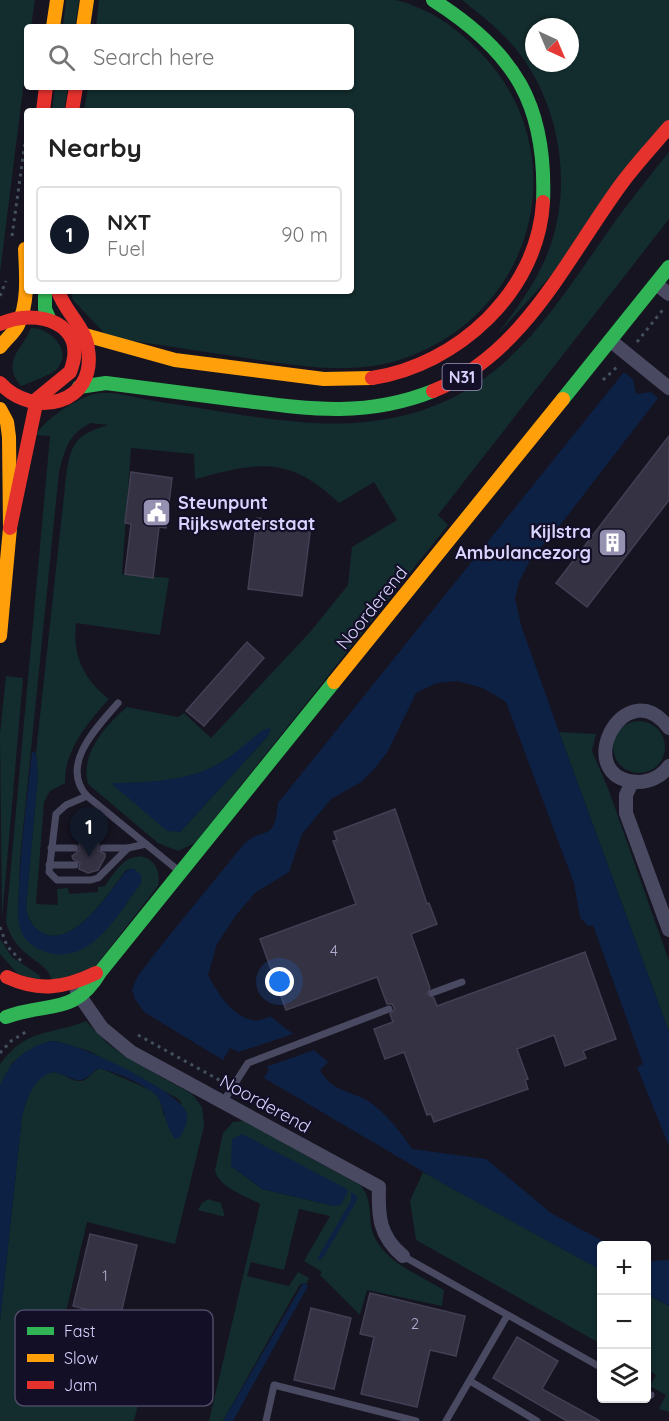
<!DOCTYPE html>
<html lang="en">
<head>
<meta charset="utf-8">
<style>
	body { margin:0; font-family:Quicksand,sans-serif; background:#f2f2f2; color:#222 }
	.controls { position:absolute; right:18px; bottom:18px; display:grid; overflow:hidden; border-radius:6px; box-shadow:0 2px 4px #0004 }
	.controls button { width:54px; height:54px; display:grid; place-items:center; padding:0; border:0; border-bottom:2px solid #e0e0e0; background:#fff; color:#222; font:30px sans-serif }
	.compass { position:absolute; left:525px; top:18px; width:54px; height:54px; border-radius:50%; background:#fff; box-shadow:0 2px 4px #0004; rotate:136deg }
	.you { position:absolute; left:280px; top:982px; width:21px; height:21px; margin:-15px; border:4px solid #fff; border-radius:50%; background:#1a73e8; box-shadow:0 0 0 9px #1a73e833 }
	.badge { display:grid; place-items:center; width:39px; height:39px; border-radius:50%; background:#111827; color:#fff; font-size:20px; font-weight:700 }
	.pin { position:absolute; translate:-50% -50px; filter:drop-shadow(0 2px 3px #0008) }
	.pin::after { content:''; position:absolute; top:32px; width:21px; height:18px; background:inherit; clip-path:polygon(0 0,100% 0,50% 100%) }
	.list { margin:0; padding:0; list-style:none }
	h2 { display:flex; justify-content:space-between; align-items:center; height:78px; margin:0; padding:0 24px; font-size:26px }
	h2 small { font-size:20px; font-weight:400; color:#767676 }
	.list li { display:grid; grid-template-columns:39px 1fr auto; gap:18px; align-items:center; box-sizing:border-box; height:96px; margin:0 12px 12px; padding:0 12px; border:2px solid #e0e0e0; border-radius:6px }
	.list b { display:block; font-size:22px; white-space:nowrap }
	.list p { margin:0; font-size:20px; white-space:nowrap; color:#767676 }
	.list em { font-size:20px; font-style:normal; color:#767676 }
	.icon { flex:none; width:33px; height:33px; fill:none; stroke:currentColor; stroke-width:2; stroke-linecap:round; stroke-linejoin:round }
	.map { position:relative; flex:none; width:669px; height:1421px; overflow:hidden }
	.search { position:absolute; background:#fff; box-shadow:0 2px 4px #0004; left:24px; top:24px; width:330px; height:66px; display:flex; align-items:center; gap:15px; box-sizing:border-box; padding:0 21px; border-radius:6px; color:#767676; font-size:22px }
	.panel { position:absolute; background:#fff; box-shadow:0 2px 4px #0004; left:24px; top:108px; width:330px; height:186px; border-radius:6px }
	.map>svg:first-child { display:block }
</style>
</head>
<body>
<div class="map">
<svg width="669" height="1421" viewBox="0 0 669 1421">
	<rect width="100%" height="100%" fill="#161421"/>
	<g fill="#132c2d" fill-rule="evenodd">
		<polygon points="0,0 35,0 31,27 27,27 27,57 0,273"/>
		<polygon points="66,0 79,0 75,27 63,27"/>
		<path d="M99 0H396C430 9 456 27 480 52 575 150 538 307 411 356 357 377 301 366 246 358 208 352 171 347 133 341L105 334 73 300 70 291H351V111H84L88 87H351V27H96Z"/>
		<path d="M462 0H669V121L555 271 496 336C511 316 527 295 539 272 576 203 565 110 516 49 500 30 481 15 462 0ZM534 27H570V63H534Z"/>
		<polygon points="55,87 68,87 64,111 52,111"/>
		<path d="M669 152V219L438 515 448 525 195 843 178 851 158 843 88 784C80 754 105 726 127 707L178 717 184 713 211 738 311 631 348 585 352 547 397 520 374 482 339 503C289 455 258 462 195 479L194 454 131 448 122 574 169 578 160 635 76 623C72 655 84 680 109 699 88 722 64 751 65 783L50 791 44 802 36 904 58 905 57 889 68 888 69 894 98 892V887L105 886C110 879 116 869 123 863 143 847 163 863 158 886L94 968 52 982C49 959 14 959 6 921L50 436 36 435C44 419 81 395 99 393 118 391 142 400 161 402 223 411 303 429 365 422 499 408 546 319 616 220 633 197 651 174 669 152ZM91 423 108 425C74 435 71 444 66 477L36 753 38 775 26 907C28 919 32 928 43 933 74 949 110 891 126 870L130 869 141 883C115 917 101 951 54 954L18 913 20 859 59 472C65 449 69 433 91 423ZM270 729 268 736 180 832 112 783C145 783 188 782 217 765 235 754 252 740 270 729Z"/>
		<path d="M31 328C51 328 74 352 56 370 52 374 27 384 21 386 0 361 23 349 31 328Z"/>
		<polygon points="6,676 23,678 2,919 0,734"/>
		<circle cx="639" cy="747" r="26"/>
		<polygon points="559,732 596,734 592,751 609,791 669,961 669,1032"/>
		<polygon points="0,939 12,957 39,975 42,982 18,974 0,954"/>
		<path d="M86 1021 107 1043 128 1058 192 1094 202 1107 204 1126 175 1244 87 1222 60 1337 149 1359 134 1421H0V1321L22 1116C27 1100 35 1067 58 1073 66 1075 72 1082 81 1081 89 1080 92 1071 100 1068L153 1091 160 1100 164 1116 182 1103 177 1098 89 1051 56 1041H50L13 1062 0 1087V1064C28 1027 49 1036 86 1021Z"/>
		<path d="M243 1121 360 1185C375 1201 366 1220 375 1238 387 1263 421 1276 444 1290L442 1306 367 1290 360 1315 320 1275 322 1272 304 1261 330 1216 299 1209 284 1270 251 1262 247 1276 289 1286 298 1272 309 1278 307 1283 300 1284 223 1421H209L260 1204C246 1196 218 1187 215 1170L223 1133 233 1122ZM231 1166 334 1206 262 1189Z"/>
		<polygon points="423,1172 601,1270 601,1344 416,1240 410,1201"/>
		<polygon points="208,1199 221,1203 225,1217 198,1210 202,1203"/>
		<polygon points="646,1294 669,1306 669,1412 659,1409 666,1395 650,1386 656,1375 647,1369"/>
	</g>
	<g fill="#0d2144">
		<path d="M624 372 633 379 636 394 651 392 658 398 561 524 530 560 519 582 515 598 521 625 559 732 669 1032V1146L637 1067 643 1064 593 925 588 926 580 917 574 883 506 702 483 688 457 681 437 683 416 693 388 751 376 767 361 782 331 799 302 834 289 872 256 892 236 915 217 944 208 975C218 995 243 1033 270 1016L293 1034 239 1052 230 1048 223 1060 144 1012 135 999 132 989 138 976 156 952 243 845C265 824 274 845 278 803Z"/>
		<path d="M271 728 268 736 180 832 167 831 111 783C145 783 183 781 213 767 231 758 247 742 263 730Z"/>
		<path d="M32 752 36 753 38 775 26 907C28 919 32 928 43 933 74 949 110 891 126 871L133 868 141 875V883C119 912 93 964 49 953 36 949 26 943 21 931 16 918 19 903 19 890 21 844 27 798 32 752Z"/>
		<path d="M50 1041C74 1040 176 1090 186 1111 190 1120 184 1129 180 1137L175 1139C166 1127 165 1112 159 1099 154 1088 106 1067 96 1069 78 1089 75 1077 54 1072 33 1077 28 1097 22 1116L0 1321V1087C8 1063 25 1048 50 1041Z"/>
		<path d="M314 1050 328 1062 320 1070C332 1094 356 1090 375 1106 390 1118 401 1133 412 1149L486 1159 551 1213 610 1245 602 1246 601 1270 451 1188 264 1078 269 1069 266 1067Z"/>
		<polygon points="242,1134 345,1188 348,1191 341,1205 334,1206 262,1189 231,1166 232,1139"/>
		<polygon points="351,1192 357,1196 357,1200 322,1259 319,1260 318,1257 351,1201"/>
		<polygon points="669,1260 669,1306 647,1294 646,1261"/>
		<polygon points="304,1282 308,1286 233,1421 223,1421"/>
	</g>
	<g fill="#343243" stroke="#433f54" stroke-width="1.5">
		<polygon points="669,436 669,500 587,607 556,583"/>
		<polygon points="131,472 172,478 166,528 159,527 153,578 125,574 131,524 125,523"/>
		<polygon points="257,518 311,525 302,596 248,589"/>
		<polygon points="247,642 264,658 204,726 186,711"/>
		<polygon points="395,809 427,904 429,903 437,924 411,934 430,988 427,994 434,998 437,1006 585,952 616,1039 583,1051 586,1058 565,1066 554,1035 517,1049 528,1079 525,1080 528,1089 434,1122 431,1114 427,1115 404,1052 385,1059 374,1029 393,1022 390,1014 395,1009 392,1004 387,1004 377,977 286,1010 260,939 356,904 333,841 337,840 334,832"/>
		<polygon points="89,840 99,844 98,850 105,854 105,857 98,870 88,873 79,869 80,863 73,859 72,856 80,850 79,844"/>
		<polygon points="90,1234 137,1245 120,1318 73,1306"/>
		<polygon points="370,1293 465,1316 456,1356 430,1350 417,1407 361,1394 374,1337 360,1334"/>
		<polygon points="311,1308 351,1318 334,1389 294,1380"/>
		<polygon points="517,1337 558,1361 542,1389 600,1421 567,1421 493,1378"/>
	</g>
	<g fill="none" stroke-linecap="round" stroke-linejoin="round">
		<g stroke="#44505f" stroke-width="3" stroke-dasharray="3 4.5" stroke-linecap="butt">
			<polyline points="12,236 27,128"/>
			<polyline points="0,296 6,281"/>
			<polyline points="637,342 665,307"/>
			<polyline points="603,380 618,366"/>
			<polyline points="0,927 7,946 22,962"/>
			<polyline points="138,1035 221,1081"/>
			<polyline points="0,1053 11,1041 29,1030"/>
			<polyline points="243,1093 274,1110"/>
		</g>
		<g stroke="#4a4962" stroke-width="7">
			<path d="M118 703C97 727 59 765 87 796L179 871"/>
			<polyline points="87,796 66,805 56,814 49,872 57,880 91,880 98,878 128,848 146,844"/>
			<polyline points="51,848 75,848"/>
			<polyline points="103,848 128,848"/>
			<polyline points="49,865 75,865"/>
			<polyline points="432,993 462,982"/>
			<polyline points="223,1102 248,1063 389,1009"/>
			<polyline points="403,1256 602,1368"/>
			<polyline points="470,1381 537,1421"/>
			<polyline points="646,1393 651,1395"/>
			<polyline points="266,1421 274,1385 416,1421"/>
			<polyline points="446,1421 507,1316"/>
		</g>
		<g stroke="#4a4962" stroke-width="14">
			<polyline points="656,284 669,294"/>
			<polyline points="611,341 669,388"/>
			<path d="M669 728C624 669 569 779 638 782 650 782 662 776 669 766"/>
			<polyline points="632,782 626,795 626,813 669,930"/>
			<path d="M77 992 102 1028 131 1052 379 1187C378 1216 379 1236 403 1256"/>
		</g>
		<g stroke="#30b455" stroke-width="14">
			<path d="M433 0C515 52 547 105 543 202"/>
			<polyline points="45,291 45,309 49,318"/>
			<path d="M79 387 106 383C150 389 194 394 238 400 308 409 365 418 433 391"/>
			<polyline points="563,399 669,267"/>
			<path d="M6 1017C48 1001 74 1017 101 971L334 682"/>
		</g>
		<g stroke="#ff9f0a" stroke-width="14">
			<polyline points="53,27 57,0"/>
			<polyline points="83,27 87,0"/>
			<polyline points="85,335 175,360 324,379 372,378"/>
			<path d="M0 347C6 339 14 333 18 325 29 302 26 273 25 249"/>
			<polyline points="0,409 7,422 9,437 10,528 0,636"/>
			<polyline points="334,682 563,399"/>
		</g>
		<g stroke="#e5322d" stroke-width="14">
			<polyline points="43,111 46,87"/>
			<polyline points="72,111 76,87"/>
			<path d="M0 324C36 307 90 323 70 372L37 399 10 528"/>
			<path d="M372 378C457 365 538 292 543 202"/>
			<path d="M0 383C33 419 97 405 88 349 85 327 65 312 58 291"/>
			<path d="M433 391C525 353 566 259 622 183 636 164 653 146 669 127"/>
			<path d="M7 977C39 992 65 988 96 973"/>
		</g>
	</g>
	<defs>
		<symbol id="civic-square" viewBox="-11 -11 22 22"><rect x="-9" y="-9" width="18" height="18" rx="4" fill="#9591b1" stroke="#130f26"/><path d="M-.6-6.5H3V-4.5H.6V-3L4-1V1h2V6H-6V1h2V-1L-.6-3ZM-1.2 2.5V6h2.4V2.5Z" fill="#fff"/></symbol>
		<symbol id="building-square" viewBox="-11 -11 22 22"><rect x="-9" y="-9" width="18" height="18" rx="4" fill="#9591b1" stroke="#130f26"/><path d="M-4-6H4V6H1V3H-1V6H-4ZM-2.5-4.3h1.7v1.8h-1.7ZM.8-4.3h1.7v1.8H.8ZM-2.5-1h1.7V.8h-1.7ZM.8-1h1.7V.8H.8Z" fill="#fff"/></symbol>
	</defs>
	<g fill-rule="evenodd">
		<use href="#civic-square" x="140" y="496" width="33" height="33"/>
		<use href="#building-square" x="596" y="526" width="33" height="33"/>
	</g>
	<g text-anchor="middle" stroke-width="4.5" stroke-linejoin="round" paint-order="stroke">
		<g font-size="15" fill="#b0acd0">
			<text x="334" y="956">4</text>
			<text x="105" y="1281">1</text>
			<text x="415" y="1329">2</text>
		</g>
		<rect fill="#130f26" stroke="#9e99be" stroke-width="1.5" x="442.5" y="364" width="39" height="26" rx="4.5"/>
		<g font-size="16" font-weight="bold" fill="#d9d4ff">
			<text x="462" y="383">N31</text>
		</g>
		<g font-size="18" font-weight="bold" fill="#d9d4ff" stroke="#130f26" text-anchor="start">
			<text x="178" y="509">Steunpunt<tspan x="178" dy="21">Rijkswaterstaat</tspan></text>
			<text x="591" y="538" text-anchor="end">Kijlstra<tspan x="591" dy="21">Ambulancezorg</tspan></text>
		</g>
		<g font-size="18" fill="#d9d4ff" stroke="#130f26">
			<text transform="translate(372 608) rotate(-51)" y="6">Noorderend</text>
			<text transform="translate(265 1104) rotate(29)" y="6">Noorderend</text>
		</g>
	</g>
	<rect x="15" y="1310" width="198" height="96" rx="9" fill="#130f26" stroke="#4e4a67" stroke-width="1.5"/>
	<rect x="27" y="1327" width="27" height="8" fill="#30b455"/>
	<rect x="27" y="1354" width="27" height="8" fill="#ff9f0a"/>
	<rect x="27" y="1381" width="27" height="8" fill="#e5322d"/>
	<g font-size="16" fill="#d9d4ff">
		<text x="64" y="1337">Fast</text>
		<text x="64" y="1364">Slow</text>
		<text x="64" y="1391">Jam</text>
	</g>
</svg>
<div class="controls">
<button>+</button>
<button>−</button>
<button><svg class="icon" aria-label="layers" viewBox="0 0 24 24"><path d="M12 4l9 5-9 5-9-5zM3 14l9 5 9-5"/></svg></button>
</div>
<svg class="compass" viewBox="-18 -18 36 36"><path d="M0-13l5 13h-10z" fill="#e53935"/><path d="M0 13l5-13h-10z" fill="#767676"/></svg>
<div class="you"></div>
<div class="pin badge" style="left:89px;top:857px">1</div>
<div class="search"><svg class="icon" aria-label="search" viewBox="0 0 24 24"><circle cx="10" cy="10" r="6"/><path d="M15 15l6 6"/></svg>Search here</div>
<section class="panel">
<h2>Nearby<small></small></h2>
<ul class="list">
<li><span class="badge">1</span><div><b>NXT</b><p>Fuel</p></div><em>90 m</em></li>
</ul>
</section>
</div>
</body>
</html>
